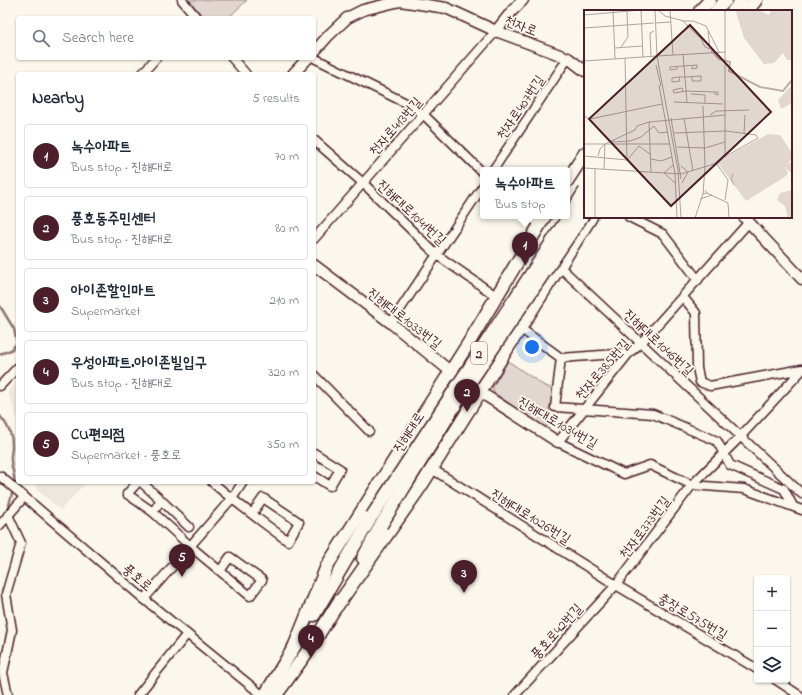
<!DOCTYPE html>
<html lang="en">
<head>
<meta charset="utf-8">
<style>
	body { margin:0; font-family:"Indie Flower","Poor Story",sans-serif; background:#f6f6f7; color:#1f2937 }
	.controls { position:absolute; right:12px; bottom:12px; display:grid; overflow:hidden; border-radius:4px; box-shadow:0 1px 3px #0004 }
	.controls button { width:36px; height:36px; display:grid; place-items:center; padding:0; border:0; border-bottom:1px solid #e0e1e3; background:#fff; color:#1f2937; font:20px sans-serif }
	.you { position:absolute; left:532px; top:347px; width:14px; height:14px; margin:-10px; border:3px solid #fff; border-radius:50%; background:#1a73e8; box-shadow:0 0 0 6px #1a73e833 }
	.badge { display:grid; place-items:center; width:26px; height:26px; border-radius:50%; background:#4a1f2b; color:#fff; font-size:13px; font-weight:700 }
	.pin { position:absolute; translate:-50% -33px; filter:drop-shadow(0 1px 2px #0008) }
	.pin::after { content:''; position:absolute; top:21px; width:14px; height:12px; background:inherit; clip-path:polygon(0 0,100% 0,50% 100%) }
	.popup { position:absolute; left:480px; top:167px; width:90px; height:52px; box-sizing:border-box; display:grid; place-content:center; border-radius:4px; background:#fff; filter:drop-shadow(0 1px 3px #0005); font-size:13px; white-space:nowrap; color:#747a83 }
	.popup b { font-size:15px; color:#1f2937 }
	.popup::after { content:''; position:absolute; left:50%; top:100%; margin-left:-8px; border:8px solid transparent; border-top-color:#fff }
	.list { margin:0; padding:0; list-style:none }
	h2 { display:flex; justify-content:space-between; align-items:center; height:52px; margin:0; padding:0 16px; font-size:17px }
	h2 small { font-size:13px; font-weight:400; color:#747a83 }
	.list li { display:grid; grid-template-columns:26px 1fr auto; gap:12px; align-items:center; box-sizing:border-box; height:64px; margin:0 8px 8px; padding:0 8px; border:1px solid #e0e1e3; border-radius:4px }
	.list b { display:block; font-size:15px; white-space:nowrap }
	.list p { margin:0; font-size:13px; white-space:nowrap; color:#747a83 }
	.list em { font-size:13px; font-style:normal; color:#747a83 }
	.icon { flex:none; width:22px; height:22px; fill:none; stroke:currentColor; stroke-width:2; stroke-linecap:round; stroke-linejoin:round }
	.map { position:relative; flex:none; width:802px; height:695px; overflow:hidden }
	.search { position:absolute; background:#fff; box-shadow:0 1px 3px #0004; left:16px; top:16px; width:300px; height:44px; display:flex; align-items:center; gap:10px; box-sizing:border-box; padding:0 14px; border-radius:4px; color:#747a83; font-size:15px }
	.panel { position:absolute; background:#fff; box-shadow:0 1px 3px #0004; left:16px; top:72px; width:300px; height:412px; border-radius:4px }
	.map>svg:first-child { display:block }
</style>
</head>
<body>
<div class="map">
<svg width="802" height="695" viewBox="0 0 802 695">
	<rect width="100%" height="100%" fill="#fbf7ec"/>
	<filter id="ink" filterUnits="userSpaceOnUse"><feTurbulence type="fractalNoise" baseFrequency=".025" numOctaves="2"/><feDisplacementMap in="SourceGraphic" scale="8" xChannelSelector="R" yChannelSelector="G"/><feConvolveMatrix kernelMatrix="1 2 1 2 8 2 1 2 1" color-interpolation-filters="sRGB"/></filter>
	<g filter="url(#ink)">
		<g fill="#eee7de">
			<polygon points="18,380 18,421 8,391"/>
			<polygon points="36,482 86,482 61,510 37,490"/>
		</g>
		<g fill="#e2d7d0" stroke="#967b7e">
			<polygon points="189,0 247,0 228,18 205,18"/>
			<polygon points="508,361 543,385 553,389 552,405 549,407 550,423 545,428 493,392 493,387"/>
		</g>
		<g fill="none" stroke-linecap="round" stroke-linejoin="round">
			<g stroke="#907477" stroke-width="2.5">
				<polyline points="0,306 14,329 17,343 11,350 0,354"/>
				<path d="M0 416C8 425 13 435 12 447 12 452 10 456 11 460 11 468 16 477 14 485"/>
				<polyline points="9,505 13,490"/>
			</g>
			<defs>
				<g id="minor">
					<polyline points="182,0 197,18"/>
					<polyline points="232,58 246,74"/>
					<polyline points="314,58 408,104 423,114 483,173"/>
					<polyline points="142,74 156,58"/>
					<polyline points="314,140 363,183 437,255 496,296"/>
					<polyline points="493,170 568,58"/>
					<polyline points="530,216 540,225"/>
					<polyline points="629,217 663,234 698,280"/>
					<polyline points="749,222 641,343 629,353 558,442 624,474 650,465 692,485 744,489 802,510"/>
					<polyline points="314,239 496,31"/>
					<polyline points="560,267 802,494"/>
					<polyline points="683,297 696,313 697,368 700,382 710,386 802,369"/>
					<polyline points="391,323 483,186"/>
					<polyline points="520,328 561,358 555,407 653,414 717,441 730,465 784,489 793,506"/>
					<polyline points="561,358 629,353"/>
					<polyline points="314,375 369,431"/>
					<polyline points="0,386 18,367"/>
					<polyline points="314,453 340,469 330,486 314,476"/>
					<polyline points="432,469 616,585 757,669"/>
					<polyline points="0,476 144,599 262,695"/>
					<polyline points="138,482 127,494 153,512 190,546 250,596 262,580 230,557 220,571"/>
					<polyline points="141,482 161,500 153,512"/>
					<path d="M212 482C236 503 262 522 288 541L299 522 263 498 252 514"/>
					<polyline points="161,500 189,527"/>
					<polyline points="0,525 24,497"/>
					<polyline points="144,599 233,497 243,482"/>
					<polyline points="776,680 799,695"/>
					<polyline points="8,695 3,673 12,630 6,594 21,543 8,515"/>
					<polyline points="138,695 187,634"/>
					<polyline points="515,695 616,585 692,485 740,437 802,370"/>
				</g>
				<g id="major">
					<polyline points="496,31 512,11 523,0"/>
					<polyline points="314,52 329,35 347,18 363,10 400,1 446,8 496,31 568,58 585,71"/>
					<polyline points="293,74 308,58"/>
					<polyline points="744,217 802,279"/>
					<polyline points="314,265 391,323 450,371 480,392 558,442"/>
				</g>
				<g id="highway">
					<polyline points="700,11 710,0"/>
					<polyline points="716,11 726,0"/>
					<polyline points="733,11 742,0"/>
					<polyline points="747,11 756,0"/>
					<polyline points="567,181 585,153"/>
					<polyline points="363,558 381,525"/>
					<polyline points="337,606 421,486 507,349 591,217"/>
					<polyline points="314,615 372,516"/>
					<polyline points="295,645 327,566 468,344 545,216"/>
					<polyline points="265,695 299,639"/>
					<polyline points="276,695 310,648 340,600"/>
				</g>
			</defs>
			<use href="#minor" stroke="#4a1f2b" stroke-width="11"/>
			<use href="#major" stroke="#4a1f2b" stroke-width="13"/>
			<use href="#highway" stroke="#4a1f2b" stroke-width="15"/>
			<use href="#minor" stroke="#fbf7ec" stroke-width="8"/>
			<use href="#major" stroke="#fbf7ec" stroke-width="10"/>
			<use href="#highway" stroke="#fbf7ec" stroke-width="12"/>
			<defs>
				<g id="highway-bridge">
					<path d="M372 516C443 407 515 300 585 191"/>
					<polyline points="381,525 460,397 585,212"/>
				</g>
			</defs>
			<use href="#highway-bridge" stroke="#4a1f2b" stroke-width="15" stroke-linecap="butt"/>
			<use href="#highway-bridge" stroke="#fbf7ec" stroke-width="12"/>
		</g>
	</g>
	<g text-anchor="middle" stroke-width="3.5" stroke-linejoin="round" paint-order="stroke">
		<rect fill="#fbf7ec" stroke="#7f6065" stroke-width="1" x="471" y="342" width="16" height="22" rx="3"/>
		<g font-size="13" font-weight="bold" fill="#4a1f2b">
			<text x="479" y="358">2</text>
		</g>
		<g font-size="14" fill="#4a1f2b" stroke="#fbf7ec">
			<text transform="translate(521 25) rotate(21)" y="5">천자로</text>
			<text transform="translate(520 107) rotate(-56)" y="5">천자로407번길</text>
			<text transform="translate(395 126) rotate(-49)" y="5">천자로413번길</text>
			<text transform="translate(412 212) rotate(43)" y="5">진해대로1041번길</text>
			<text transform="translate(405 318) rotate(38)" y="5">진해대로1033번길</text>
			<text transform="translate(659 342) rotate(43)" y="5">진해대로1046번길</text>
			<text transform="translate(602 369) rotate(-49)" y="5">천자로385번길</text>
			<text transform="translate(558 422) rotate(30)" y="5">진해대로1034번길</text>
			<text transform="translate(408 432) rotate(-57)" y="5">진해대로</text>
			<text transform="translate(531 516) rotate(32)" y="5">진해대로1026번길</text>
			<text transform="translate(644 527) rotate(-53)" y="5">천자로373번길</text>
			<text transform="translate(138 577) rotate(40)" y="5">풍호로</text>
			<text transform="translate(693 616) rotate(31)" y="5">충장로575번길</text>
			<text transform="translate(556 631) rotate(-48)" y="5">풍호로42번길</text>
		</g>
	</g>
	<g transform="translate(584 10)">
		<rect width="208" height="208" fill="#fbf7ec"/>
		<path d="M153 0H174L185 5 187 0H208V50H203L199 43 190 53 180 54 160 28 152 2ZM208 75V93L197 99 194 90ZM184 124 196 125 208 143V149L203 154 208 152V164L201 157 204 163 202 166 162 191 133 152ZM208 180V208H204L201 196 193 190 196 183Z" fill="#e2d7d0"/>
		<path fill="none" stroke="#bfadaa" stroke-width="2" d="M127 40 135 49 146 52 145 61 176 77 199 81 208 70"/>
		<path fill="none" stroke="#b4a19f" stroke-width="1" d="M29 0 31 49M57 0 59 47M74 0 81 6 100 11H109L122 16 135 42M86 0 89 45M141 0V105M0 5 57 0M99 11 117 29 121 37 126 39M71 13 87 12M0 18 70 13M124 21 126 39M37 37 44 27 43 2M31 38 58 36M99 44 103 92M67 46 66 23 70 21M73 46 142 42M73 46 94 160 97 208M41 48 43 150M0 51 73 46 71 0M72 55 77 76M93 56V59L86 60V57L113 55V58L108 59V56M95 67 96 71 88 72V68L95 67H100L117 66V71H108V67M75 75 91 164 93 208M99 82 98 78 89 80 90 83 102 81 130 82H134V85L131 84 130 82M107 84 121 85V93M90 92 139 94M119 96 121 157M126 105 132 101 165 100M0 106 6 109 78 94M87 108 97 169M100 108 109 161M90 123 142 121 172 125 174 128 137 149M160 123 161 105M28 132 46 131 57 127 70 116 75 123 84 122M0 134H86M93 137 121 138 141 132M0 146 43 150M14 146 16 139 21 134 51 120 53 116 65 112 67 162M44 149 55 136 67 145M67 149 77 151 88 147M132 153 144 170 141 190M89 155 80 163 91 173M97 156 104 162 98 173M0 158 97 164 130 154 141 144V105L65 112M20 159 21 134M149 164 147 169 150 175M121 180 123 183 119 184 121 157M123 183 144 193 145 208M116 189 128 185M11 208V159M111 208 119 184"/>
		<path fill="#4a1f2b" fill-opacity="0.15" stroke="#4a1f2b" stroke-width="2" d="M106 15 187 102 87 196 5 109Z"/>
		<rect width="208" height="208" fill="none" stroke="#4a1f2b" stroke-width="2"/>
	</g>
</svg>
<div class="controls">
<button>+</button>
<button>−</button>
<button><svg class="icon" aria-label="layers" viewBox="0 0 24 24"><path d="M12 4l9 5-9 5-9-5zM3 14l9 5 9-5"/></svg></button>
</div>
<div class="you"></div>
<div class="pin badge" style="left:525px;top:265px">1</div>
<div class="popup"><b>녹수아파트</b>Bus stop</div>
<div class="pin badge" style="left:467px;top:412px">2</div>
<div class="pin badge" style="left:464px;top:593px">3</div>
<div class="pin badge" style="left:311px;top:658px">4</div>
<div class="pin badge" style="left:182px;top:577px">5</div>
<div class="search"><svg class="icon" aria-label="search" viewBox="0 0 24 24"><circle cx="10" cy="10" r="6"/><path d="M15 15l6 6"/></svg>Search here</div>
<section class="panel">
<h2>Nearby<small>5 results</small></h2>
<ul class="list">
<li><span class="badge">1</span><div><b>녹수아파트</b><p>Bus stop · 진해대로</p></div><em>70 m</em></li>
<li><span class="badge">2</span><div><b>풍호동주민센터</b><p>Bus stop · 진해대로</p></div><em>80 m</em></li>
<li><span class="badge">3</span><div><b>아이존할인마트</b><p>Supermarket</p></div><em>210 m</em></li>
<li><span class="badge">4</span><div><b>우성아파트.아이존빌입구</b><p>Bus stop · 진해대로</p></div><em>320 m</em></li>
<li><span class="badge">5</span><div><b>CU편의점</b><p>Supermarket · 풍호로</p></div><em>350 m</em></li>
</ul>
</section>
</div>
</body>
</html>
